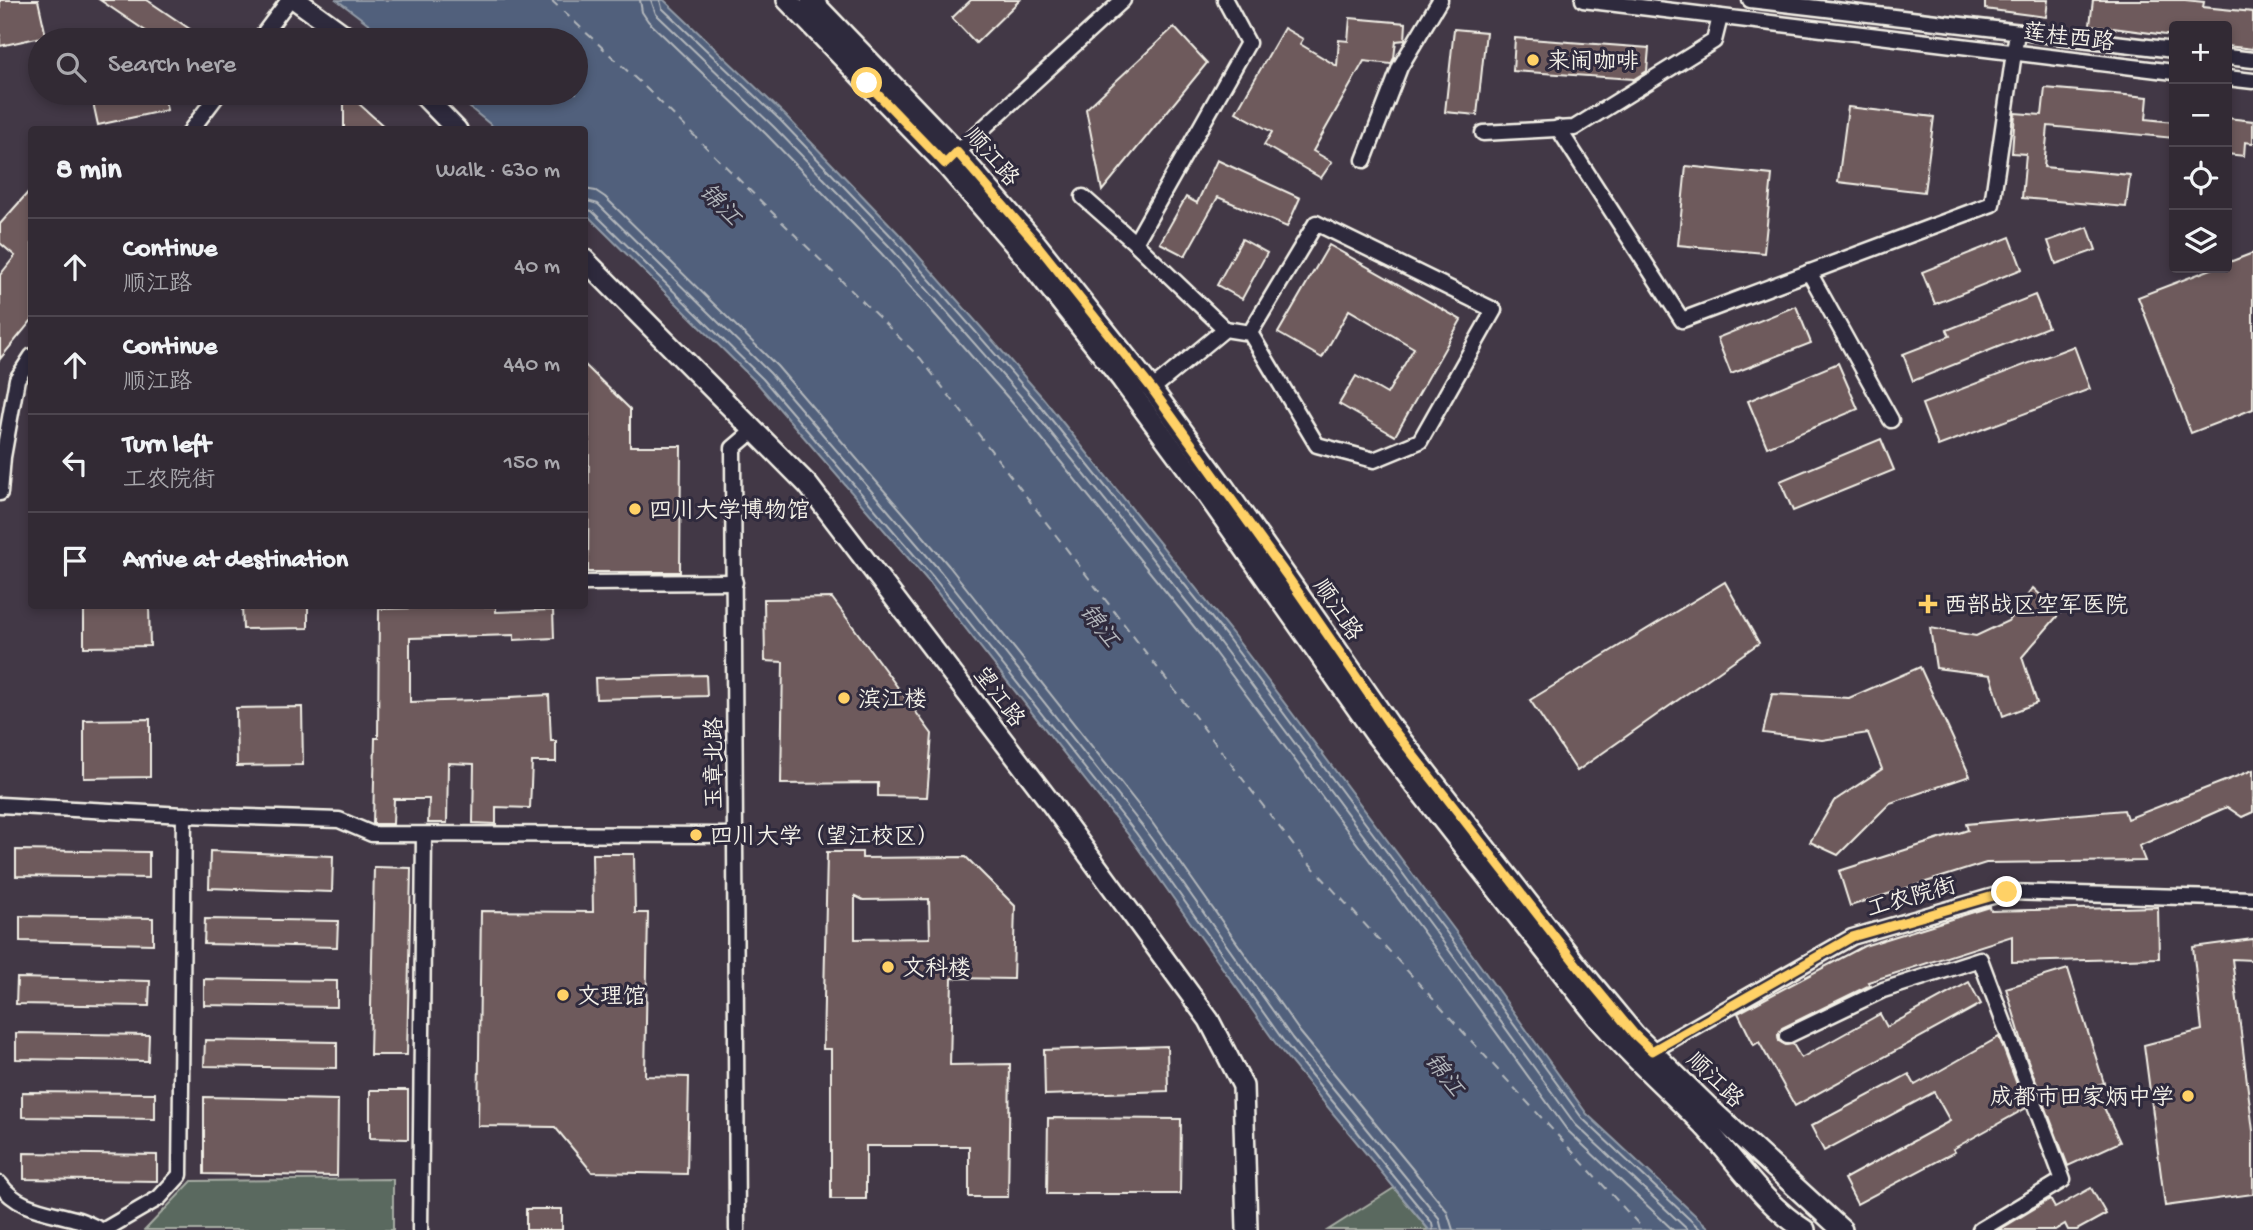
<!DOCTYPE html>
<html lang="en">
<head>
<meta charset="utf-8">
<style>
	body { margin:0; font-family:"Gochi Hand","LXGW WenKai TC",sans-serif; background:#3a323c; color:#f1f3f6 }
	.controls { position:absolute; right:21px; top:21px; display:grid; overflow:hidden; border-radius:7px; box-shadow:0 4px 10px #0003 }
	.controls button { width:63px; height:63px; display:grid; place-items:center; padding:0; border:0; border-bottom:2px solid #4d464f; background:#322a34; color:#f1f3f6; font:35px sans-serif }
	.stop { position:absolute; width:21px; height:21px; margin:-16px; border:5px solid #ffd166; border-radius:50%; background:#fff }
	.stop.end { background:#ffd166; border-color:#fff; box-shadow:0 2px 7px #0008 }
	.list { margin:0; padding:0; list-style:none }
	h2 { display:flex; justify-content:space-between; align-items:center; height:91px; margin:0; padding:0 28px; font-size:30px }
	h2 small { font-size:23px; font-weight:400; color:#a8a7ac }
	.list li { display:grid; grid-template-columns:46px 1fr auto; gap:21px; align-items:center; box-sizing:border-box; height:98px; padding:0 28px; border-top:2px solid #4d464f }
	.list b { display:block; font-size:26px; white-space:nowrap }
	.list p { margin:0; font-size:23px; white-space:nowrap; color:#a8a7ac }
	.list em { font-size:23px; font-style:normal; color:#a8a7ac }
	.icon { flex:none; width:38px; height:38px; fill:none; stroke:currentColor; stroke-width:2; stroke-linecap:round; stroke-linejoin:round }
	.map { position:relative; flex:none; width:2253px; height:1230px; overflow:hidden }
	.search { position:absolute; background:#322a34; box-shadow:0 4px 10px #0003; left:28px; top:28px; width:560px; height:77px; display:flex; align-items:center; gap:18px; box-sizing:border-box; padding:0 24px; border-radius:38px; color:#a8a7ac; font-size:26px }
	.panel { position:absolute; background:#322a34; box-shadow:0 4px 10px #0003; left:28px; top:126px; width:560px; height:483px; border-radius:7px }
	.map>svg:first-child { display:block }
</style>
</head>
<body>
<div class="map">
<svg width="2253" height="1230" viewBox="0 0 2253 1230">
	<rect width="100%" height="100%" fill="#423846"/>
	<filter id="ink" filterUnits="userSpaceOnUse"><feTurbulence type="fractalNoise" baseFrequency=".0143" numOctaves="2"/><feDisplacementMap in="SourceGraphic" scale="14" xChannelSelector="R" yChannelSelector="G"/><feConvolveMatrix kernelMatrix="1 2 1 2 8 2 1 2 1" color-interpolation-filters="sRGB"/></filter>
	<g filter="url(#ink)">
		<g fill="#5a695f" stroke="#a7ada4" stroke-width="2">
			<polygon points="393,1179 393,1230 145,1230 192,1181"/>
			<polygon points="1394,1188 1429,1230 1328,1230"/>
		</g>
		<polygon fill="#51617b" stroke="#929ba7" stroke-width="2" points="337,0 664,0 785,115 901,236 1043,398 1232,633 1456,932 1587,1114 1711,1230 1429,1230 1279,1048 1130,837 929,582 758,384 585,213 584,130 496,129 452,93 576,93 576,40 390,40"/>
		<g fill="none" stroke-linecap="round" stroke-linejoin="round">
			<g stroke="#b3b7bc" stroke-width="2">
				<polyline points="640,0 642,12 648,21 766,134 881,253 1023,415 1212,649 1435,948 1567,1130 1673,1230"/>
				<polyline points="651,0 656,14 774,127 889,246 1031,408 1220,643 1443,942 1575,1124 1688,1230"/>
				<polyline points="660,0 662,8 780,120 895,240 1038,403 1227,637 1450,937 1582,1118 1701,1230"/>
				<polyline points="584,189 596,191 605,197 777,366 949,566 1151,821 1300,1032 1447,1211 1453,1230"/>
				<polyline points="584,200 598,204 770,373 941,572 1143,827 1292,1038 1439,1218 1442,1230"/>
				<polyline points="584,209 592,211 763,379 934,578 1136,833 1285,1043 1432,1223 1433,1230"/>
			</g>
			<polyline stroke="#b3b7bc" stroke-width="2" stroke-dasharray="9 7" stroke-linecap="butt" points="551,0 648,90 921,359 1297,850 1644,1230"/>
		</g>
		<g fill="#6e5a5b" stroke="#f4f1e8" stroke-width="2" fill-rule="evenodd">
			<polygon points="0,0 38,0 46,36 0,46"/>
			<polygon points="100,0 147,0 206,40 159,40"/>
			<polygon points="971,0 1020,0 976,43 952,18"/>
			<polygon points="1985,0 2048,0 2046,17 1985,9"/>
			<polygon points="2093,0 2185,0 2204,2 2203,7 2253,12 2253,49 2227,46 2227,26 2174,26 2174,36 2090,25"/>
			<polygon points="1350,18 1406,23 1405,40 1396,41 1394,58 1391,64 1364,61 1313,151 1332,162 1321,178 1264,145 1272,132 1236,112 1284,28 1303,39 1300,44 1337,66 1339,40 1348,41"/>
			<polygon points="1174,27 1207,63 1102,191 1086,109"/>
			<polygon points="1454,29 1486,32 1477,115 1445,112"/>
			<polygon points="1515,38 1649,48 1647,71 1634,79 1513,71"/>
			<polygon points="2045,88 2148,97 2146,119 2174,122 2174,138 2048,126 2044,167 2130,175 2126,207 2022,198 2026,154 2012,153 2015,113 2042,115"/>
			<polygon points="91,93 163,93 167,110 98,125"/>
			<polygon points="344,93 347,93 388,130 344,130"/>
			<polygon points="1848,107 1934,117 1924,192 1838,182"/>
			<polygon points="2227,118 2253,121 2253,143 2245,142 2244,156 2227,154"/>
			<polygon points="1217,160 1300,198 1287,227 1218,197 1185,256 1160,243 1186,197 1197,203"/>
			<polygon points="1686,166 1772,175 1764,253 1678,245"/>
			<polygon points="32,188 32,320 0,359 0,275 15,256 0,243 0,224"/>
			<polygon points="2088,227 2096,250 2056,264 2048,241"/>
			<polygon points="2010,237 2022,269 1935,304 1922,272"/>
			<polygon points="1242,239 1267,253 1242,299 1217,285"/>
			<polygon points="1329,245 1461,320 1395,436 1339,404 1356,376 1387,394 1414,348 1349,310 1322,358 1278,333"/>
			<polygon points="2253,253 2253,409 2191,433 2138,297 2214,268 2227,268 2227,263"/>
			<polygon points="2035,295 2048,327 1913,381 1903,354 1950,336 1947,330"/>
			<polygon points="1796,306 1811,343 1731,374 1717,338"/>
			<polygon points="2074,346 2090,389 1938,446 1922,404"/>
			<polygon points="1838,363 1858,409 1767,447 1748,401"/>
			<polygon points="584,364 630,409 630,446 681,446 680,572 588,572 589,414 584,414"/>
			<polygon points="1881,439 1894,470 1793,511 1780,481"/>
			<polygon points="1725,582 1759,643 1577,771 1530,700"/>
			<polygon points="2033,588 2060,613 2022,657 2037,703 2003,716 1991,675 1936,668 1930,628 1976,636 2008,621"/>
			<polygon points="832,598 932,734 927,797 878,796 878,783 781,784 783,662 765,661 764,599"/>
			<polygon points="84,606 149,606 150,646 84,647"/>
			<polygon points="242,606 308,606 308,628 243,629"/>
			<polygon points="496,606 496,612 553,610 554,638 514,640 514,635 410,638 410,702 510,699 510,697 549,695 551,741 556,741 556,762 532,762 530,808 496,807 496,824 473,823 474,764 448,763 447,823 428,823 429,799 394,799 393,824 373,824 375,738 378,738 379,609"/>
			<polygon points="1920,667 1970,776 1890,803 1838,855 1810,842 1834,801 1882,769 1868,733 1822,740 1763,733 1772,694 1849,698"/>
			<polygon points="706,675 707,696 596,699 595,678"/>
			<polygon points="302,707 303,765 237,766 236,708"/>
			<polygon points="150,719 150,777 84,778 84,720"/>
			<polygon points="2253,770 2253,812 2242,817 2227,807 2139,846 2145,861 1986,863 1850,906 1839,871 1968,830 1966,824 2124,810 2127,819"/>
			<polygon points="16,850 149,852 149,878 16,876"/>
			<polygon points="210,851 333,856 332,892 209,888"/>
			<path d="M827 852H862V858L966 857 1015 906 1013 979 952 978 950 1065 1010 1064 1008 1197H969V1146H866V1199H831V1049H823ZM855 896 863 900 929 899 930 938 855 939Z"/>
			<polygon points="592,854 634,854 635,913 648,913 645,1076 689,1077 687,1174 592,1172 555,1127 478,1126 481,911 593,912"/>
			<polygon points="374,867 411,868 407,1055 370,1055"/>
			<polygon points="1990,907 1991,911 2158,907 2159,958 2012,962 2012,936 1868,982 1870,985 1782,1028 1778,1035 1779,1041 1786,1045 1793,1044 1801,1058 1880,1014 1887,1027 1969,982 1981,1004 1795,1106 1759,1042 1754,1045 1738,1013 1864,946"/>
			<polygon points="20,916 153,918 153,944 20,941"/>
			<polygon points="205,919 338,921 337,947 204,944"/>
			<polygon points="2253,939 2253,960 2232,959 2253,1131 2253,1194 2165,1206 2144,1045 2202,1030 2193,947"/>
			<polygon points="2068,969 2104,1083 2094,1086 2120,1142 2068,1166 2027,1058 2006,988"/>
			<polygon points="17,978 150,981 149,1006 16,1004"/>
			<polygon points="204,979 337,981 337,1007 204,1005"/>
			<polygon points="16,1033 149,1035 148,1061 16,1059"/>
			<polygon points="1999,1037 2026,1108 1953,1149 1955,1152 1857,1204 1844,1179 1950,1121 1934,1092 1824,1151 1811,1126 1909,1074 1915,1085"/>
			<polygon points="205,1040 337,1042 337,1068 204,1066"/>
			<polygon points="1167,1046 1168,1091 1045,1095 1044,1050"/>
			<polygon points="370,1090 408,1090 408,1139 370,1138"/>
			<polygon points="22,1092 155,1093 155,1119 22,1117"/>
			<polygon points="204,1097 338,1100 337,1176 204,1174"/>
			<polygon points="1048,1118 1181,1119 1180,1194 1047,1194"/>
			<polygon points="24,1153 157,1155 157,1181 24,1179"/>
			<polygon points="2091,1188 2106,1214 2077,1230 2068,1230 2065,1224 2055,1230 1999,1230 2050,1199 2055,1208"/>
			<rect x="526" y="1209" width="36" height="21"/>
		</g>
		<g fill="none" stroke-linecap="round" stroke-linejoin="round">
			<defs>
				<g id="street">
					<polyline points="1583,0 2174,72"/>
					<polyline points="1750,0 2174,50"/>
					<polyline points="259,40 289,0"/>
					<polyline points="2227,57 2253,60"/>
					<polyline points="2227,78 2253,81"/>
					<polyline points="1558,128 1682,320 1992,204 2017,32"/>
					<polyline points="191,130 219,93"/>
					<polyline points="1483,133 1574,128 1714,41 1720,17"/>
					<polyline points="951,158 1123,0"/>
					<polyline points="1364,160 1400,67 1440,0"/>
					<polyline points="1083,197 1135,243 1225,329"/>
					<polyline points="1135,243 1248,43 1225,0"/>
					<polyline points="1809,272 1891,420"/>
					<polyline points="1152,389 1225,329 1250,333 1316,223 1494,310 1420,441 1374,460 1317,445 1250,333"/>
					<polyline points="0,493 3,457 17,379 32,356"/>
					<polyline points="584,583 735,582"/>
					<polyline points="0,805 184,815 339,820 372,834 736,835"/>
					<polyline points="1787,1036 1883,990 1980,959 2063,1180 1980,1230"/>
					<polyline points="1652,1051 1852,937 2007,892 2253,899"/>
					<path d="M0 1184C17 1209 47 1211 75 1219 84 1221 92 1226 101 1230"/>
					<polyline points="104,1230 159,1198 180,1175 184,815"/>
					<polyline points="420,1230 424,835"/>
					<polyline points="737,1230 733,448 754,430"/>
				</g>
				<g id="secondary">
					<polyline points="296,0 351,40"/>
					<path d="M787 0 945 164 1026 258 1122 380 1207 495 1375 734 1597 1017C1630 1056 1668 1089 1703 1125 1737 1161 1762 1203 1805 1230"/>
					<polyline points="811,0 957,152 1035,242 1152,389 1224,487 1389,724 1580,969 1634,1034 1715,1113 1842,1230"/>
					<polyline points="421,93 457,130"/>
					<polyline points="584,259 808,485 1047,798 1209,1020 1243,1086 1247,1230"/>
				</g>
			</defs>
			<use href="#street" stroke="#f4f1e8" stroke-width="19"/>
			<use href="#secondary" stroke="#f4f1e8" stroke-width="24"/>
			<use href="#street" stroke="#2f2a3d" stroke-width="14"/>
			<use href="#secondary" stroke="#2f2a3d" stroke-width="19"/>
		</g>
	</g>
	<g fill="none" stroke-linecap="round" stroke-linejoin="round" filter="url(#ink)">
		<polyline stroke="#ffd166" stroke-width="9" points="867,83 945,164 957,152 1035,242 1152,389 1287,576 1389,724 1580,969 1634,1034 1652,1051 1852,937 2007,892"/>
	</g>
	<g fill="#ffd166" stroke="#2f2a3d" stroke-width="2.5">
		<circle cx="1533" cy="60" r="7"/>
		<circle cx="635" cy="509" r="7"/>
		<path d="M1924.5 593.5h7v7h7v7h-7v7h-7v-7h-7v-7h7z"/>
		<circle cx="844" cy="698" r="7"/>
		<circle cx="696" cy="835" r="7"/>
		<circle cx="888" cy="967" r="7"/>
		<circle cx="563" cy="995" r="7"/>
		<circle cx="2188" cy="1096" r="7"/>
	</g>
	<g text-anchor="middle" stroke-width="6" stroke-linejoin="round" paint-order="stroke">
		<g font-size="23" fill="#f4f1e8" stroke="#2f2a3d">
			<text transform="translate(2069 36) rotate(7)" y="8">莲桂西路</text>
			<text transform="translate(993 156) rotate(49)" y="8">顺江路</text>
			<text transform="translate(1339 609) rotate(56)" y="8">顺江路</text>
			<text transform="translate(1000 696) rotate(53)" y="8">望江路</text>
			<text transform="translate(713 763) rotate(-90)" y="8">玉章北路</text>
			<text transform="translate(1911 896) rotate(-16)" y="8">工农院街</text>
			<text transform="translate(1716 1079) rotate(44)" y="8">顺江路</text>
		</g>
		<g font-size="23" fill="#f4f1e8" stroke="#2f2a3d" text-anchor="start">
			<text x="1547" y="68">来闹咖啡</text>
			<text x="649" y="517">四川大学博物馆</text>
			<text x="1944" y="612">西部战区空军医院</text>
			<text x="858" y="706">滨江楼</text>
			<text x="710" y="843">四川大学（望江校区）</text>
			<text x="902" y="975">文科楼</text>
			<text x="577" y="1003">文理馆</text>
			<text x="2174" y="1104" text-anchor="end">成都市田家炳中学</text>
		</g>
		<g font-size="24" font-style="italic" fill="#b3b7bc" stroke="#2f2a3d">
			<text transform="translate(721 204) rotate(46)" y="8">锦江</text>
			<text transform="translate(1100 625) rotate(52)" y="8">锦江</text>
			<text transform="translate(1445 1074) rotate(52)" y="8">锦江</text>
		</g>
	</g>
</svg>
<div class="controls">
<button>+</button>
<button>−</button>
<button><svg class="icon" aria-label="locate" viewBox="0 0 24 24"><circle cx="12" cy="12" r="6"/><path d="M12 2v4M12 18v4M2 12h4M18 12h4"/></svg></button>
<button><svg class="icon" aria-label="layers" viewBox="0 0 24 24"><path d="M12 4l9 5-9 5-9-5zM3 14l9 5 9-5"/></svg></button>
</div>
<div class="stop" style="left:867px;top:83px"></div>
<div class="stop end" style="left:2007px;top:892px"></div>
<div class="search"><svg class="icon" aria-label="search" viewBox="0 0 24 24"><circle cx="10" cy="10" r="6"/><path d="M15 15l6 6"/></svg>Search here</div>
<section class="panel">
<h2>8 min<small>Walk · 630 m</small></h2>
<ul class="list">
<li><svg class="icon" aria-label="ahead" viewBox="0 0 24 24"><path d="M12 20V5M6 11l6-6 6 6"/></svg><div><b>Continue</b><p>顺江路</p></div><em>40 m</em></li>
<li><svg class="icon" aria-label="ahead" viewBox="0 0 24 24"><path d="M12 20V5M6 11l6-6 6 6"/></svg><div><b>Continue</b><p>顺江路</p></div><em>440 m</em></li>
<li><svg class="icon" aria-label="left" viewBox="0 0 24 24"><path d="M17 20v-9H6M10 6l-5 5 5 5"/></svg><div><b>Turn left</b><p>工农院街</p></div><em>150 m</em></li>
<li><svg class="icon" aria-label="arrive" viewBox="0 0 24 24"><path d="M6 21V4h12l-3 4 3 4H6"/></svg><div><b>Arrive at destination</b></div></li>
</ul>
</section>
</div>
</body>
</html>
